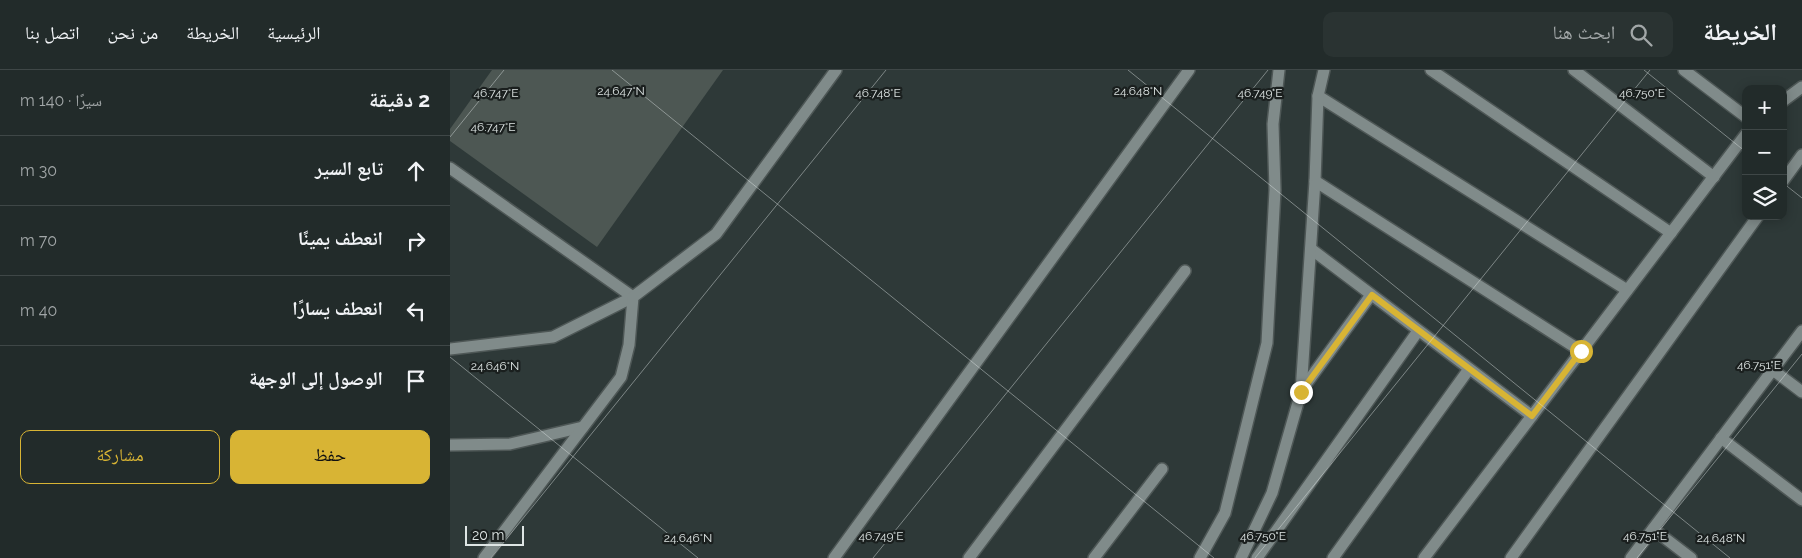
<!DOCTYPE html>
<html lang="ar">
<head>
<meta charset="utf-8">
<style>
	body { margin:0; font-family:Raleway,"Noto Naskh Arabic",sans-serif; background:#2a3332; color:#f1f3f6; direction:rtl }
	.controls { position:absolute; right:15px; top:15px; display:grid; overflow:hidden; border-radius:10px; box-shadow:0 2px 12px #0003 }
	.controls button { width:45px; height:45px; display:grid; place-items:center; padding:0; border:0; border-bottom:1px solid #3f4747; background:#222b2a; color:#f1f3f6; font:25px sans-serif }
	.scale { position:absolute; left:15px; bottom:12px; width:59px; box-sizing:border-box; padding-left:5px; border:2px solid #dee5e4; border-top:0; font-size:14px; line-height:18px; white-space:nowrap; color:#dee5e4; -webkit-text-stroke:4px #1a1f1e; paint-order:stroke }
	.stop { position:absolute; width:15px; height:15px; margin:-11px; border:4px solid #d8b434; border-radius:50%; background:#fff }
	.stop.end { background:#d8b434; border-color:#fff; box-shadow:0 1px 5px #0008 }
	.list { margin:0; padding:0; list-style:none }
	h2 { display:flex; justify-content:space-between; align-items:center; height:65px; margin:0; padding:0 20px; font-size:21px }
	h2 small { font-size:16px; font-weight:400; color:#a2a7a8 }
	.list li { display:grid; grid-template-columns:32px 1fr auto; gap:15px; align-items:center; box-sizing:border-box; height:70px; padding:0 20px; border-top:1px solid #3f4747 }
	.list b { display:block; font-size:19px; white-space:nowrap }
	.list em { font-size:16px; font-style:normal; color:#a2a7a8 }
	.actions { display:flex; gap:10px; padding:15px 20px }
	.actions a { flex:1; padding:11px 0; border:1px solid #d8b434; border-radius:10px; text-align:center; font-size:18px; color:#d8b434 }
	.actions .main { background:#d8b434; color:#111 }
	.icon { flex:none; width:28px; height:28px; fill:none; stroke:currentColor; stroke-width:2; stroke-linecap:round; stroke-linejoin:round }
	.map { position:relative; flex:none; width:1352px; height:488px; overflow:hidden; direction:ltr }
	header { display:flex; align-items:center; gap:30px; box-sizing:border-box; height:70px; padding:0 25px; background:#222b2a; border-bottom:1px solid #3f4747 }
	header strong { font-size:24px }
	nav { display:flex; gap:28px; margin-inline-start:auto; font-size:18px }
	.search { width:350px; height:45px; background:#2a3332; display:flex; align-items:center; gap:12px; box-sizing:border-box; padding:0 18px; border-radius:10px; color:#a2a7a8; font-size:19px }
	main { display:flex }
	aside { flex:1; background:#222b2a }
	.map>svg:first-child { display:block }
</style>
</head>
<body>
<header>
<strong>الخريطة</strong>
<div class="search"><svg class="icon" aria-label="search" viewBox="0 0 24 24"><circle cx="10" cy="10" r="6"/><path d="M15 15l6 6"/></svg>ابحث هنا</div>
<nav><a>الرئيسية</a><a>الخريطة</a><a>من نحن</a><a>اتصل بنا</a></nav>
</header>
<main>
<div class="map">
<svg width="1352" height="488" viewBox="0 0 1352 488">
	<rect width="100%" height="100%" fill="#2e3938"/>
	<polygon fill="#4d5753" points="42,0 273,0 147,177 0,71 0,59"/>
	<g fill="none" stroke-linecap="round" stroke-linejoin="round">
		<defs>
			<g id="lane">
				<polyline points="981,0 1221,163"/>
				<polyline points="1124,0 1264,107"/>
				<polyline points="1234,0 1296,47"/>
				<polyline points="868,26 1177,220"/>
				<polyline points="1333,31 1352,17"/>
				<polyline points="0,98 183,227 103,267 0,279"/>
				<polyline points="865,111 1131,281"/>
				<polyline points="1333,111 1352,85"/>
				<polyline points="861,179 1082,346"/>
				<polyline points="1323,300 1352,322"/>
				<polyline points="851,321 921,225"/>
				<polyline points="1271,368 1352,430"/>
				<polyline points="0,375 60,374 133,357"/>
				<polyline points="1203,459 1241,488"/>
				<polyline points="34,488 171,307 179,275 183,227 266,164 386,0"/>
				<polyline points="384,488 739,0"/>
				<polyline points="519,488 735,201"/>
				<polyline points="644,488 712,399"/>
				<polyline points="750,488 775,443 817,273 825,120 823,54 829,0"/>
				<polyline points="791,488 822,423 851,322 865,111 868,26 874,0"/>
				<polyline points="807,488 968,261"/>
				<polyline points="883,488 1019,299"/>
				<polyline points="974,488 1296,64"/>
				<polyline points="1061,488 1308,146"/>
				<polyline points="1181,488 1352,261"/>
			</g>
		</defs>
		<use href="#lane" stroke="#4e5756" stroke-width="14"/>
		<use href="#lane" stroke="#808b8a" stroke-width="11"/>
	</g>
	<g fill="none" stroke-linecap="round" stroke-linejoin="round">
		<polyline stroke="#d8b434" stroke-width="6" points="851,322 922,225 1082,346 1131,281"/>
	</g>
	<path fill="none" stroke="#dee5e4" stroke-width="1" stroke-opacity="0.45" d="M162 0 764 488M678 0 1280 488M1194 0 1296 82M0 67 54 0M1333 113 1352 128M0 287 248 488M41 488 436 0M423 488 818 0M805 488 1200 0M1187 488 1352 284"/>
	<g font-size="12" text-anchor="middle" fill="#dee5e4" stroke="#1a1f1e" stroke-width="4.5" stroke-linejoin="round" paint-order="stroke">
		<text x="171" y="25">24.647°N</text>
		<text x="688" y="25">24.648°N</text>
		<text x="46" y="27">46.747°E</text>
		<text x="810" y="27">46.749°E</text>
		<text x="1192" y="27">46.750°E</text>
		<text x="428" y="27">46.748°E</text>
		<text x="43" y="61">46.747°E</text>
		<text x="1309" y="299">46.751°E</text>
		<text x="45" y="300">24.646°N</text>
		<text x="431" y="470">46.749°E</text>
		<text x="813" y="470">46.750°E</text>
		<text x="1195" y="470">46.751°E</text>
		<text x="238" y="472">24.646°N</text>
		<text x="1271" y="472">24.648°N</text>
	</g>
</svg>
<div class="controls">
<button>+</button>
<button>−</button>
<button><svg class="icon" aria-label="layers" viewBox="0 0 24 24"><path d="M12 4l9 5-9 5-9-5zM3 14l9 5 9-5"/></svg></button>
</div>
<div class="scale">20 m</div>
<div class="stop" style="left:1131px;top:281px"></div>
<div class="stop end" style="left:851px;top:322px"></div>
</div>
<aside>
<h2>2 دقيقة<small>سيرًا · 140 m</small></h2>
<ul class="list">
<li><svg class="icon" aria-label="ahead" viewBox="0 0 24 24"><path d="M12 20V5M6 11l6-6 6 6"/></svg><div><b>تابع السير</b></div><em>30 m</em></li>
<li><svg class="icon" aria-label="right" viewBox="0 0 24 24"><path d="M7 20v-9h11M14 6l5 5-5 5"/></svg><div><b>انعطف يمينًا</b></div><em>70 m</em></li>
<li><svg class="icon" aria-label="left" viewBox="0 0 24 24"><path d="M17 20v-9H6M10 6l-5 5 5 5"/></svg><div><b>انعطف يسارًا</b></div><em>40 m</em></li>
<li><svg class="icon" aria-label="arrive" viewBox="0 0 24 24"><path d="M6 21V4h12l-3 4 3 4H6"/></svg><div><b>الوصول إلى الوجهة</b></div></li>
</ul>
<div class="actions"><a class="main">حفظ</a><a>مشاركة</a></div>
</aside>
</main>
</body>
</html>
